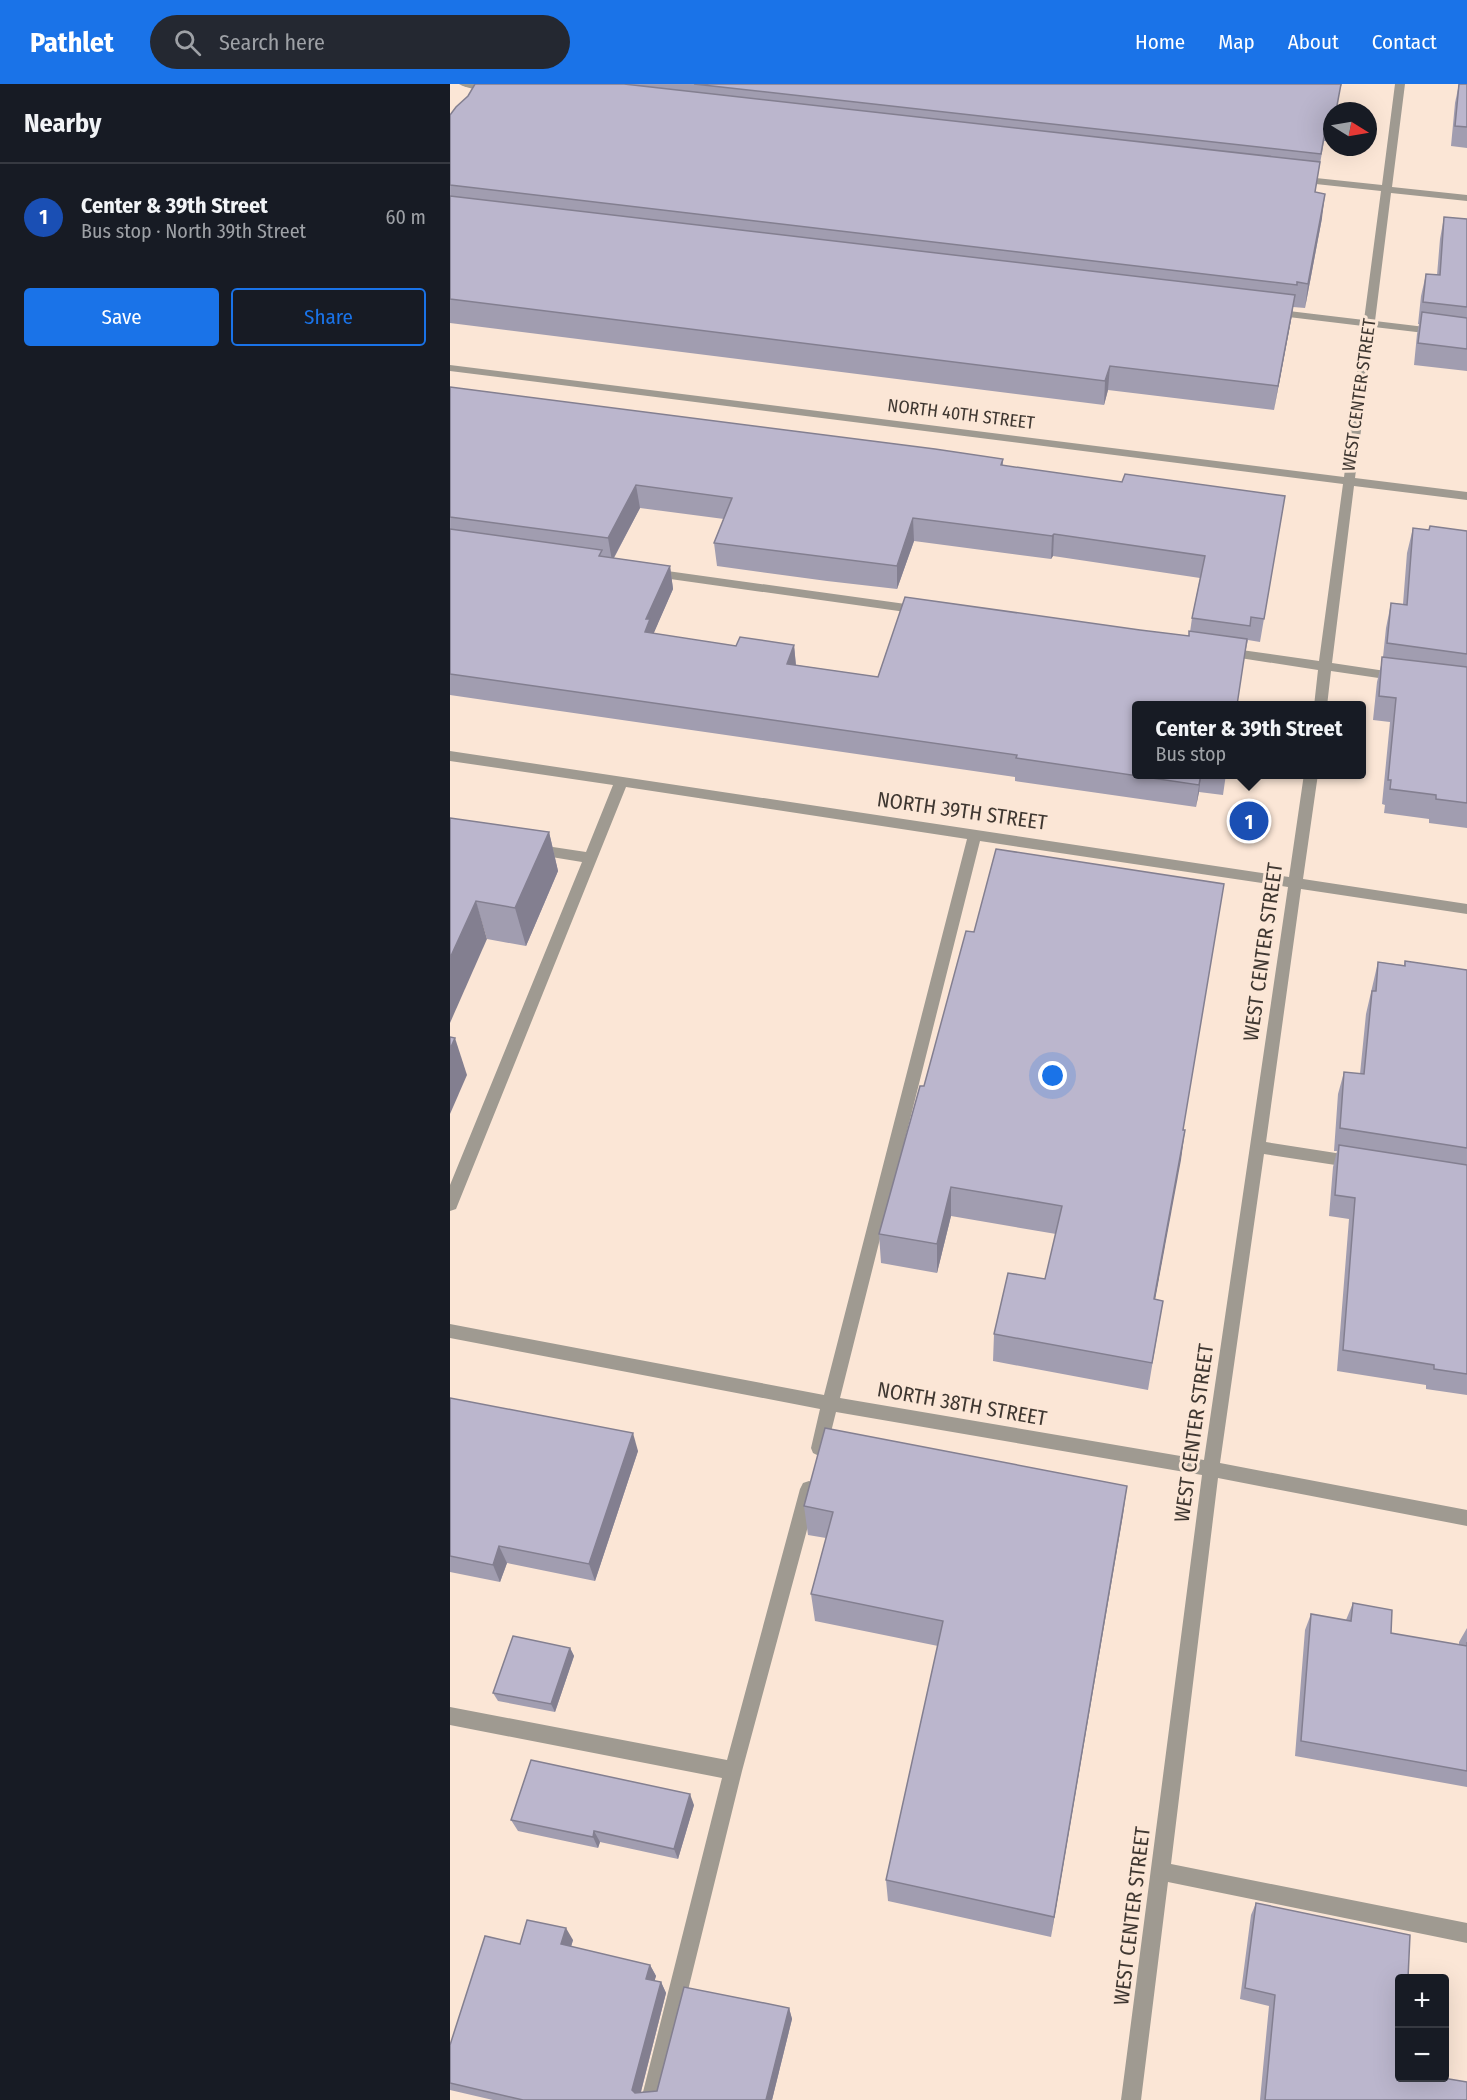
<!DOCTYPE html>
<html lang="en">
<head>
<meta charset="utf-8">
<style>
	body { margin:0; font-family:"Fira Sans Condensed",sans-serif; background:#242831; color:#f1f3f6 }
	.controls { position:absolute; right:18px; bottom:18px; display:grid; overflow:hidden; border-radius:6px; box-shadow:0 6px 24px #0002 }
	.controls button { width:54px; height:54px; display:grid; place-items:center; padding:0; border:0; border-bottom:2px solid #363941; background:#171b24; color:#f1f3f6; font:30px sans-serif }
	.compass { position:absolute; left:873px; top:18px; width:54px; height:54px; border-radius:50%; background:#171b24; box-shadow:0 6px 24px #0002; rotate:101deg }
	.you { position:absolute; left:603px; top:992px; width:21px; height:21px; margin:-15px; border:4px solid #fff; border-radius:50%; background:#1a73e8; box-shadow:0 0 0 9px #1a73e833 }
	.badge { display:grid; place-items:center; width:39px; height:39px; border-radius:50%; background:#1a73e8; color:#fff; font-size:20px; font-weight:700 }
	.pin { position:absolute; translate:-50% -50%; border:3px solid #fff; box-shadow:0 2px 6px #0006 }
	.popup { position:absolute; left:682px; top:617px; width:234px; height:78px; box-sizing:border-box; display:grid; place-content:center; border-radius:6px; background:#171b24; filter:drop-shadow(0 2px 4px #0005); font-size:20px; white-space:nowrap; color:#9ea1a6 }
	.popup b { font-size:22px; color:#f1f3f6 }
	.popup::after { content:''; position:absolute; left:50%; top:100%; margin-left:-12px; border:12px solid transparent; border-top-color:#171b24 }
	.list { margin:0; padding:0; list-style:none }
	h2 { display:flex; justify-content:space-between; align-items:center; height:78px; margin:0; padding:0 24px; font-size:26px }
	h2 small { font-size:20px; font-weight:400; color:#9ea1a6 }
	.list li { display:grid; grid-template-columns:39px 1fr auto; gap:18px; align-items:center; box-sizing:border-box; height:108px; padding:0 24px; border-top:2px solid #363941 }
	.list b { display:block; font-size:22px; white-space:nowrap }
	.list p { margin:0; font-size:20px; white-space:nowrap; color:#9ea1a6 }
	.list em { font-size:20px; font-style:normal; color:#9ea1a6 }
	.actions { display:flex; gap:12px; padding:18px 24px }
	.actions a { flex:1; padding:14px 0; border:2px solid #1a73e8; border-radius:6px; text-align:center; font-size:21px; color:#1a73e8 }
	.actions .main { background:#1a73e8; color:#fff }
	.icon { flex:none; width:33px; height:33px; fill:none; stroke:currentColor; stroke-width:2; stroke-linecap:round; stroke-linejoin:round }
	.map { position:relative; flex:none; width:1017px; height:2016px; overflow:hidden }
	header { display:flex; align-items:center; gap:36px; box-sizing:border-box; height:84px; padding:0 30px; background:#1a73e8; color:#fff }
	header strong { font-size:28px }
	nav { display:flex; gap:33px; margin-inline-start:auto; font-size:21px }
	.search { width:420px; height:54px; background:#242831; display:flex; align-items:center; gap:15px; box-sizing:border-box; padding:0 21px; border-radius:33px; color:#9ea1a6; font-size:22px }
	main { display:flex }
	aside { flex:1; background:#171b24 }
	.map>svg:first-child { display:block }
</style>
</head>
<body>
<header>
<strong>Pathlet</strong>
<div class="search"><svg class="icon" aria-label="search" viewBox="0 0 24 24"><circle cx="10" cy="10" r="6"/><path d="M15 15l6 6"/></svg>Search here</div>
<nav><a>Home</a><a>Map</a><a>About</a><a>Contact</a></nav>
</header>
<main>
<aside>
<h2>Nearby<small></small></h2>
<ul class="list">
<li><span class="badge" style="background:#1a4fb4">1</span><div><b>Center &amp; 39th Street</b><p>Bus stop · North 39th Street</p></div><em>60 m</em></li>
</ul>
<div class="actions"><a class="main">Save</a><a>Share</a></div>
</aside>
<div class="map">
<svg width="1017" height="2016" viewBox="0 0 1017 2016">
	<rect width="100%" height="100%" fill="#fbe6d6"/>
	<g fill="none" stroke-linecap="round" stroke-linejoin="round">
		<g fill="#9f9a91" fill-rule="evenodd">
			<path d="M9 0H36L50 4C42 9 17 5 9 0Z"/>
			<polygon points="945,0 955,0 942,103 1017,111 1017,117 941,109 925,237 1017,248 1017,254 924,243 905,394 1017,408 1017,416 904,402 882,579 949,589 955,593 949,597 881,587 877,622 864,622 868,586 777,572 771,568 777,564 869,577 893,400 0,287 0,281 894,393 913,242 822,231 817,228 822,225 914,236 931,107 847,98 842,95 847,92 932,101"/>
			<polygon points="203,485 470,522 476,526 470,530 199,492 197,489"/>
			<path d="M0 667 839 793 854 690H868L853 795 1017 820V830L851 805 816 1058 905 1072 910 1073 913 1078 910 1083 905 1084 814 1070 770 1379 1017 1426V1442L768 1394 721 1780 1017 1839V1859L718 1798 691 2016H671L752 1391 386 1328 377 1364 375 1369 369 1372 363 1369 361 1364 370 1325 0 1254V1240L374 1311 517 755 176 703 8 1120 6 1125 0 1127V1101L132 778 83 770 76 765 83 760 136 768 163 701 0 677ZM530 757 838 803 754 1376 390 1314Z"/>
			<polygon points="359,1397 365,1399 368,1405 292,1687 211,2016 191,2016 272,1694 0,1641 0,1623 277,1676 350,1405 353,1399"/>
		</g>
	</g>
	<g fill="#a19db0" fill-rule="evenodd">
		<polygon points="25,0 892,0 882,27 882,51 881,58 874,57 865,108 872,134 855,224 843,223 843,225 824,326 658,306 654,321 0,239 0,31 18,12"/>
		<polygon points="1009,0 1017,0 1017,64 1001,62 1005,19"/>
		<polygon points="994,133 1017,135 1017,287 964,281 967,250 969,240 968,240 971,212 976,190 987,191 990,155"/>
		<path d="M0 303 553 375V382L672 398 835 412 810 558 798 556 796 565 687 690H776L773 711 749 708 746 723 565 697V693L0 611ZM190 424 274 435 264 459 267 482 377 497 447 505 464 457 601 475 603 472 750 494 742 534 740 548 739 552 690 546 428 593 346 581 344 561 286 562 203 550 223 505 220 482 164 474Z"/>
		<polygon points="980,442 1017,447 1017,744 979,739 979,735 934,729 935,721 932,720 940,638 923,636 927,598 933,573 936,544 941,519 953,520 957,469 963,444 979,446"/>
		<polygon points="0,734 99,748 108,787 76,862 37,855"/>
		<polygon points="955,877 1017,886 1017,1311 976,1305 976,1301 887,1287 899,1135 879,1132 883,1083 887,1067 884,1067 888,1010 894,988 910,990 916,930 928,878 954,881"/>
		<polygon points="470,1002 735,1046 705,1215 713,1217 698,1306 543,1277 544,1250 595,1195 606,1150 501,1132 487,1189 431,1179 429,1150"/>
		<polygon points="0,1314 188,1367 145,1497 57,1479 50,1498 0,1488"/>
		<polygon points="677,1402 601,1853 438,1817 436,1796 488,1562 365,1537 361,1510 376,1454 358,1451 354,1422"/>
		<polygon points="903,1519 941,1549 1009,1561 1009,1558 1017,1544 1017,1703 845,1672 855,1546 861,1530 896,1536"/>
		<polygon points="120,1564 124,1572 105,1628 48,1617 43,1609"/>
		<polygon points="244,1721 228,1775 150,1758 148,1764 68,1747 61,1736"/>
		<polygon points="806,1819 950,1994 1017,2016 810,2016 819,1922 790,1915 801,1831"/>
		<polygon points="123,1856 121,1863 200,1881 206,1892 204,1897 211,1898 216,1909 191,2008 207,2007 339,1924 342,1935 322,2016 43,2016 0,2006 0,1961 70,1860"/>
	</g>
	<g fill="#837f90">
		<polygon points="875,110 872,134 855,224 858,200"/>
		<polygon points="845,211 841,236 824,326 828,302"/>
		<polygon points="660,282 658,306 654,321 655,297"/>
		<polygon points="186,401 190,424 162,477 158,454"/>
		<polygon points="463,434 464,457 447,505 447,482"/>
		<polygon points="604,450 603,472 601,475 602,452"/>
		<polygon points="220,482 223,505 203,551 195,548 196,535"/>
		<polygon points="344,561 346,583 337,580"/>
		<polygon points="751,690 749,708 746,723 749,701"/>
		<polygon points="99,748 108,787 76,862 65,824"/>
		<polygon points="26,817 37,855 0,939 0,874"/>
		<polygon points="5,954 17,991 0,1030 0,965"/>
		<polygon points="735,1046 731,1076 700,1243 704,1215"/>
		<polygon points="501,1103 501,1132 487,1189 487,1160"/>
		<polygon points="183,1349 188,1367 145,1497 139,1480"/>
		<polygon points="677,1402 673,1431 601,1853 604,1833"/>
		<polygon points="49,1462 57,1479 50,1498 43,1481"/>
		<polygon points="120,1564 124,1572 105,1628 101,1620"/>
		<polygon points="240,1710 244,1721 228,1775 224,1765"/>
		<polygon points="144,1747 150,1758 148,1764 143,1753"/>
		<polygon points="116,1844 123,1856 118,1872 111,1860"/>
		<polygon points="200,1881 206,1892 202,1906 196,1895"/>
		<polygon points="211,1898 216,1909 189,2015 182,2006"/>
		<polygon points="339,1924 342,1935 322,2016 316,2016"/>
	</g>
	<g fill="#bbb6cd" stroke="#837f90" stroke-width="1.5">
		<polygon points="25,0 174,0 870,78 865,108 875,110 858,200 847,198 847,201 0,101 0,31 6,23 18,12"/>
		<polygon points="244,0 891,0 886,27 882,27 882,36 877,36 871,70"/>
		<polygon points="1009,0 1017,0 1017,43 1005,42"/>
		<polygon points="0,112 845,211 828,302 660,282 655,297 0,215"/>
		<polygon points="994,133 1017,135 1017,223 973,218 976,190 990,191"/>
		<polygon points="972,228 1017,234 1017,265 968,259"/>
		<polygon points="0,303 485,365 553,375 551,381 672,398 675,390 835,412 814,535 801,533 800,542 742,534 755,472 604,450 602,452 463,434 447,482 264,459 282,414 186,401 158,454 0,433"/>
		<polygon points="980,442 1017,447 1017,570 937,559 941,519 957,521 963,444 979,446"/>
		<polygon points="0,445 152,466 149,472 220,482 196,535 200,535 195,548 286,562 290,553 344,561 337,580 428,593 455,513 690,546 739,552 739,547 797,555 787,621 687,621 687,690 751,690 749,701 566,674 567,671 0,590"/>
		<polygon points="932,573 1017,583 1017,719 986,715 986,711 940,705 941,696 938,696 946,614 929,612"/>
		<polygon points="0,734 99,748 65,824 26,817 0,874"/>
		<polygon points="546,765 774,800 733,1046 735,1046 704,1215 713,1217 702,1279 544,1250 558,1189 595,1195 612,1122 501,1103 487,1160 429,1150 470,1002 474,1002 516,847 524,848"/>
		<polygon points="955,877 1017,886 1017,1064 890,1044 894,988 914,990 922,907 926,907 928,878 955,882"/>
		<polygon points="0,953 5,954 0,965"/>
		<polygon points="889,1061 1017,1081 1017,1290 984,1285 984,1281 893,1266 905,1114 885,1111"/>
		<polygon points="0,1314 183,1349 139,1480 49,1462 43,1481 0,1472"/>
		<polygon points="375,1344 677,1402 604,1833 436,1796 493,1537 361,1510 383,1428 354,1422"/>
		<polygon points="903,1519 942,1526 941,1549 1017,1562 1017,1558 1017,1687 851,1657 861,1530 901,1537"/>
		<polygon points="63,1552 120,1564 101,1620 43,1609"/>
		<polygon points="81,1676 240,1710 224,1765 144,1747 143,1753 61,1736"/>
		<polygon points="806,1819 960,1851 958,1894 950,1894 950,1994 993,1994 1017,1998 1017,2016 815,2016 825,1911 795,1904"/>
		<polygon points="77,1836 116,1844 111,1860 200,1881 196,1895 211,1898 182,2006 185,2009 207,2007 234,1903 339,1924 316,2016 73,2016 0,1999 0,1961 35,1852 70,1860"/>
	</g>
	<g text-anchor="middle" stroke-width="6" stroke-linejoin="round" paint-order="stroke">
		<g font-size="18" fill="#3f3731" stroke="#fbe6d6">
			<text transform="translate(909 311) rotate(-82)" y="6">WEST CENTER STREET</text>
			<text transform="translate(511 330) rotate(7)" y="6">NORTH 40TH STREET</text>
		</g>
		<g font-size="21" fill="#3f3731" stroke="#fbe6d6">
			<text transform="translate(512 727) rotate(8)" y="7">NORTH 39TH STREET</text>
			<text transform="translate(813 868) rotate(-82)" y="7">WEST CENTER STREET</text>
			<text transform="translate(512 1320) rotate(10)" y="7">NORTH 38TH STREET</text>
			<text transform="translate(744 1349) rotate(-82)" y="7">WEST CENTER STREET</text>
			<text transform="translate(682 1832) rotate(-83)" y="7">WEST CENTER STREET</text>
		</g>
	</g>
</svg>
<div class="controls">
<button>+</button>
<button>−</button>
</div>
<svg class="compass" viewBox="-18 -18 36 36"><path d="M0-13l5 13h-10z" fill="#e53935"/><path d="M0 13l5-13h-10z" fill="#9ea1a6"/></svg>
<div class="you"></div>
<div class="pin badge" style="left:799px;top:737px;background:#1a4fb4">1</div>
<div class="popup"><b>Center &amp; 39th Street</b>Bus stop</div>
</div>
</main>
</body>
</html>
